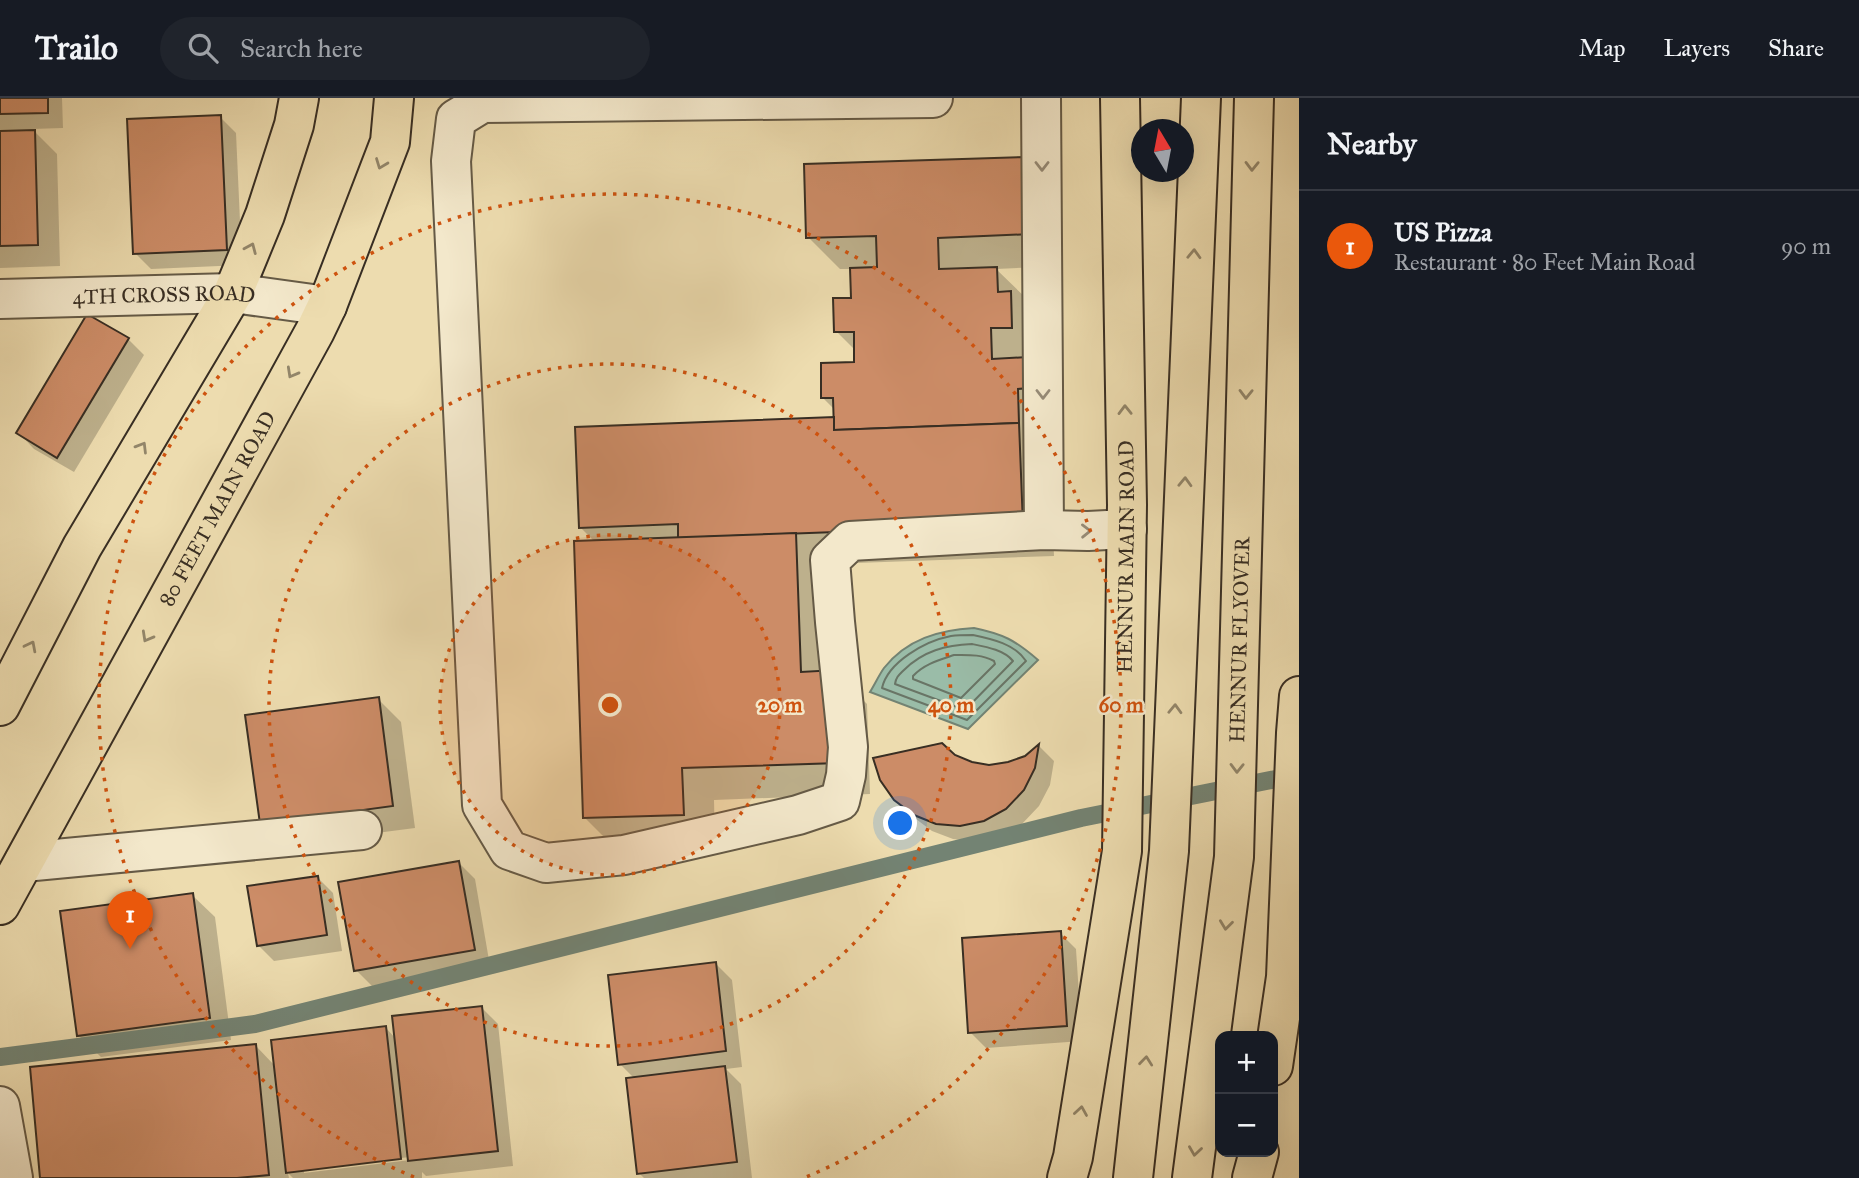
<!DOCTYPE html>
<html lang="en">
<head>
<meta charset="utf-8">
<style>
	body { margin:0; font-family:"IM FELL Great Primer",serif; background:#20242c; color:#f1f3f6 }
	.controls { position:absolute; right:21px; bottom:21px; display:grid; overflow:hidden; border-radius:14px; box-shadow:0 7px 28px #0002 }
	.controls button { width:63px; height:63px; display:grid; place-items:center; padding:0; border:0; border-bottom:2px solid #363941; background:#171b24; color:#f1f3f6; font:35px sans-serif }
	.compass { position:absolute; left:1131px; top:21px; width:63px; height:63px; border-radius:50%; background:#171b24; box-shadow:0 7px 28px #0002; rotate:350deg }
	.you { position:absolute; left:901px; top:726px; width:24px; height:24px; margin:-18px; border:5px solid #fff; border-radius:50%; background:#1a73e8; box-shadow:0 0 0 10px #1a73e833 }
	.badge { display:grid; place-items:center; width:46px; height:46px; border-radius:50%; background:#ea580c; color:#fff; font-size:23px; font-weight:700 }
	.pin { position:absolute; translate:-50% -58px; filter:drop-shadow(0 2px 4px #0008) }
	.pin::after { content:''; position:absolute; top:37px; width:24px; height:21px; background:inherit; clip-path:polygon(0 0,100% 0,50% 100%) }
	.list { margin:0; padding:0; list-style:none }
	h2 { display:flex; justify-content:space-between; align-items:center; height:91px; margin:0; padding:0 28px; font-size:30px }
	h2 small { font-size:23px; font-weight:400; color:#9ea1a6 }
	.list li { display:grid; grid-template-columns:46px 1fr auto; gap:21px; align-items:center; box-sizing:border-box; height:112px; padding:0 28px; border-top:2px solid #363941 }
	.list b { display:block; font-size:26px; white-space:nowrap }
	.list p { margin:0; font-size:23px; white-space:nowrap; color:#9ea1a6 }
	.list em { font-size:23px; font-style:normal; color:#9ea1a6 }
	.icon { flex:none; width:38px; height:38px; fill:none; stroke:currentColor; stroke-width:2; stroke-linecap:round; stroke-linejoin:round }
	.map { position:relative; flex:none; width:1299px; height:1080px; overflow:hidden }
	header { display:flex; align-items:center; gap:42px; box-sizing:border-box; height:98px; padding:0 35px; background:#171b24; border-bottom:2px solid #363941 }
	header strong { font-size:33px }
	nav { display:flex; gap:38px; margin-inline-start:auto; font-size:24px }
	.search { width:490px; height:63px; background:#20242c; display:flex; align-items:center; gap:18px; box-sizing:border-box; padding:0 24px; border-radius:38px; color:#9ea1a6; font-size:26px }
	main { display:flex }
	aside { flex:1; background:#171b24 }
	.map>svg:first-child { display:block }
</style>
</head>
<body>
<header>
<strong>Trailo</strong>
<div class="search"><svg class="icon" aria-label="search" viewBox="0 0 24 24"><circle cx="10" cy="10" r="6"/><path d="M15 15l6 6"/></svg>Search here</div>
<nav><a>Map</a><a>Layers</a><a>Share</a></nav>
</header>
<main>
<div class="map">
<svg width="1299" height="1080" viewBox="0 0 1299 1080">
	<rect width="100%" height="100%" fill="#eddcaf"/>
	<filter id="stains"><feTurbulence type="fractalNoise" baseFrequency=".00286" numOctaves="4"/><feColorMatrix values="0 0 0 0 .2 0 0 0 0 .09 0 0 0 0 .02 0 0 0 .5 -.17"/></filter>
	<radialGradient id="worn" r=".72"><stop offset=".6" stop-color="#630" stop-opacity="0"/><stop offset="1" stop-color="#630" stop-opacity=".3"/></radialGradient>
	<path fill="#9abca8" stroke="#738373" stroke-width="2" d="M974 530C1003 536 1015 542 1038 562L968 631 870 594C875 586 879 577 884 570 907 541 939 532 974 530Z"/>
	<g fill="#0003" fill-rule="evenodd">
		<polygon points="0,0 62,0 63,30 32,31 57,56 60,168 0,170"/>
		<polygon points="220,19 236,35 242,167 151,171 135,155"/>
		<polygon points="1059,92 1062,168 996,171 1029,203 1049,322 1054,458 828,466 835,574 867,606 870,696 714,702 715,748 617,752 585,720 595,444 581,430 836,321 835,312 823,300 856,266 856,253 836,233 852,201 852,171 840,171 808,139"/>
		<polygon points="128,241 144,257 74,374 34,351 19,335"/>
		<polygon points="378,601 401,624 415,730 284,747"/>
		<polygon points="1039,648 1054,663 1050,687 1039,708 1022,726 1001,739 977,744 953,741 932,733 912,718 895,701 955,658 971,666 989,669 1009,666 1026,659"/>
		<polygon points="459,765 475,781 490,868 372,888 356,872"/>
		<polygon points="317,779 333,795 342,853 274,863 258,847"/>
		<polygon points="192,797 215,819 231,942 101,959 78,937"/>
		<polygon points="1060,835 1076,851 1082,943 986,950 970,934"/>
		<polygon points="716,866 732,882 742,969 726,971 741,986 752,1080 644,1080 639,1075 634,980 620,966"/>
		<path d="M482 910 498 926 513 1068 426 1078 422 1074V1080H293L288 1075 289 1080H42L256 948 275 968 386 930 396 941ZM410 1059V1062L304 1075V1071Z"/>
	</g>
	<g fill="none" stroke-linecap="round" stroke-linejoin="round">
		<g stroke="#697566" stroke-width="2">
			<path d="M973 537C992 541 1015 546 1026 563L967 622 882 590C888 564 925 543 951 538 958 537 966 537 973 537Z"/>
			<path d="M972 546C987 549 1004 552 1013 563L965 612 895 586C896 579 899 577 904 572 923 553 946 547 972 546Z"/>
			<path d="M954 557C968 557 981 556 994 563L995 566 961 600 913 581V578C924 566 939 562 954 557Z"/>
		</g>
		<polyline stroke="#738373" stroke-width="18" points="0,959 255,926 1081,720 1296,677"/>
	</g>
	<g fill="#cc8c67" stroke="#382e23" stroke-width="2">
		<polygon points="0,0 48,0 48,15 0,16"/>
		<polygon points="221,17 227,152 133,156 127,21"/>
		<polygon points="35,32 38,147 0,148 0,33"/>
		<polygon points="1027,59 1031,136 938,140 939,171 997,169 998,194 1011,193 1012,230 991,230 992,261 1027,259 1029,290 1018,291 1019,325 834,332 833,300 821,300 821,265 854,264 854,234 834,234 833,200 851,200 850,170 877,169 876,138 806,140 804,66"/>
		<polygon points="87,216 129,240 57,360 16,335"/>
		<polygon points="834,319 834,332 1019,325 1023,427 678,440 678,426 579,430 575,329"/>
		<polygon points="796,435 801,574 836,572 839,665 682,670 684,717 583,720 574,443"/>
		<polygon points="379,599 393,708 260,726 245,617"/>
		<polygon points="942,645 955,657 972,664 989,667 1008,664 1025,658 1039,646 1035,670 1024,692 1006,711 984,723 960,728 936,726 914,717 894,702 880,682 873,660"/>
		<polygon points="459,763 475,852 354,873 338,784"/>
		<polygon points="318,778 327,837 257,848 247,788"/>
		<polygon points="193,795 210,920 77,938 60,813"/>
		<polygon points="1061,833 1067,928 968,935 962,840"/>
		<polygon points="716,864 726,953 618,967 608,877"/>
		<polygon points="482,908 498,1053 408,1063 392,918"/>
		<polygon points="386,928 401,1061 286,1075 271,942"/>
		<polygon points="256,946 269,1077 237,1080 40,1080 30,969"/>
		<polygon points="725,968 737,1064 637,1076 626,980"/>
	</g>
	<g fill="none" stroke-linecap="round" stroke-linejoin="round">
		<defs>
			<g id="minor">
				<polyline points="933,0 482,5 456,21 451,63 482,707 509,752 546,765 624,757 798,717 840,703 846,677 848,649 835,524 830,462 850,443 1044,432 1088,433 1127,431"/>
				<polyline points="1041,0 1044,432"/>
				<path id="s1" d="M0 201 233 195 327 208"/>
				<polyline points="24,764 362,732"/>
				<polyline points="0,1008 13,1080"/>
			</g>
			<g id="major">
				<polyline points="0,608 82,449 233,195 265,117 294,27 299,0"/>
				<path id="s2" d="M0 807 315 233 327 208 390 44 394 0"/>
				<polyline points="1273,968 1286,879 1296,635 1299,598"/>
				<path id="s3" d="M1067 1080 1073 1059 1122 753 1127 407 1120 0"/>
				<polyline points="1133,1080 1169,753 1201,0"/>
				<path id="s4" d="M1192 1080 1234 759 1254 0"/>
				<polyline points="1252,1080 1259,1054"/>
			</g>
		</defs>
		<use href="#minor" stroke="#655a46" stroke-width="42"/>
		<use href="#major" stroke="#382e23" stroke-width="42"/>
		<use href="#minor" stroke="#f3e8cb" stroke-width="38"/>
		<use href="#major" stroke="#eddcaf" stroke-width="38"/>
	</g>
	<defs><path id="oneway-chevron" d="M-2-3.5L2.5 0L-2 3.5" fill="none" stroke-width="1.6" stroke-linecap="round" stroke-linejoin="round" transform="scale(1.75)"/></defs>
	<g stroke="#928569">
		<use href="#oneway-chevron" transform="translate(381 66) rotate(111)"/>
		<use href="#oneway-chevron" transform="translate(1252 68) rotate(91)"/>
		<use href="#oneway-chevron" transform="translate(251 150) rotate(-67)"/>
		<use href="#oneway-chevron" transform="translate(1194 156) rotate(-88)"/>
		<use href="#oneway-chevron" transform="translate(292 275) rotate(119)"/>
		<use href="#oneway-chevron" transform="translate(1246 296) rotate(91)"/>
		<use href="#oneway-chevron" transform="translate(1125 312) rotate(-91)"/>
		<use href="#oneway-chevron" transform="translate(142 349) rotate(-59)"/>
		<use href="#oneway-chevron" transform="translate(1185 384) rotate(-88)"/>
		<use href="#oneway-chevron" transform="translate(147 539) rotate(119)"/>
		<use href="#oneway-chevron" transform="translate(31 548) rotate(-63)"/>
		<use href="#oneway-chevron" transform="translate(1175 611) rotate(-88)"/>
		<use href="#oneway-chevron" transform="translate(1237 670) rotate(91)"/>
		<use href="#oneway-chevron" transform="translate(1226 827) rotate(97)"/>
		<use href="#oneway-chevron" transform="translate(1146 963) rotate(-84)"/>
		<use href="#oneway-chevron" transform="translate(1081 1013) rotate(-81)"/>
		<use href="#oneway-chevron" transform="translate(1195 1053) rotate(98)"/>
	</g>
	<g stroke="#968b77">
		<use href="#oneway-chevron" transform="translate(1042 68) rotate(90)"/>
		<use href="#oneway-chevron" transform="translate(1043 296) rotate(90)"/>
		<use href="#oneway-chevron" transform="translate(1086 433) rotate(-1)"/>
	</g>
	<circle cx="610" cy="607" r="170" fill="#ce530f" fill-opacity=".12"/>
	<g fill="none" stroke="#ce530f" stroke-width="3.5" stroke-dasharray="3.5 7">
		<circle cx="610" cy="607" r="170"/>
		<circle cx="610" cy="607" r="341"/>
		<path d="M414 1079A511 511 0 1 1 806 1079"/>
	</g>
	<g text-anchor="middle" stroke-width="5" stroke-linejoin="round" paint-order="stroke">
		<g font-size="21" fill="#382e23" stroke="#f3e8cb">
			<text dy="7" stroke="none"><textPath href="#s1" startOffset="164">4TH CROSS ROAD</textPath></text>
			<text dy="7" stroke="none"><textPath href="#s2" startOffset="452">80 FEET MAIN ROAD</textPath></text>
			<text dy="7" stroke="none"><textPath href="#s3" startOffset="626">HENNUR MAIN ROAD</textPath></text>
			<text dy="7" stroke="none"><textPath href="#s4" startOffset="541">HENNUR FLYOVER</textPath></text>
		</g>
	</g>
	<circle cx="610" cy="607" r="10" fill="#ce530f" stroke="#f3e8cb" stroke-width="3.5"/>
	<g font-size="21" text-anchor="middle" font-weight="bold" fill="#ce530f" stroke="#f3e8cb" stroke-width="5" stroke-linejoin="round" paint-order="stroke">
		<text x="780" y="614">20 m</text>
		<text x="951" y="614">40 m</text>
		<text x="1121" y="614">60 m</text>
	</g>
	<rect width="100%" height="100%" filter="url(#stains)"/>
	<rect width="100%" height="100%" fill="url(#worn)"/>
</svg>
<div class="controls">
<button>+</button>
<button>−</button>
</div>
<svg class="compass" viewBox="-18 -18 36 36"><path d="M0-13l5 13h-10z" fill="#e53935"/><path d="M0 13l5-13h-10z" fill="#9ea1a6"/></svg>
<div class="you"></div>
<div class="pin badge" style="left:130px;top:851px">1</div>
</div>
<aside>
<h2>Nearby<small></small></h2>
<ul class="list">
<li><span class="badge">1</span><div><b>US Pizza</b><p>Restaurant · 80 Feet Main Road</p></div><em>90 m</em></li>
</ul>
</aside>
</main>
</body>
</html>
